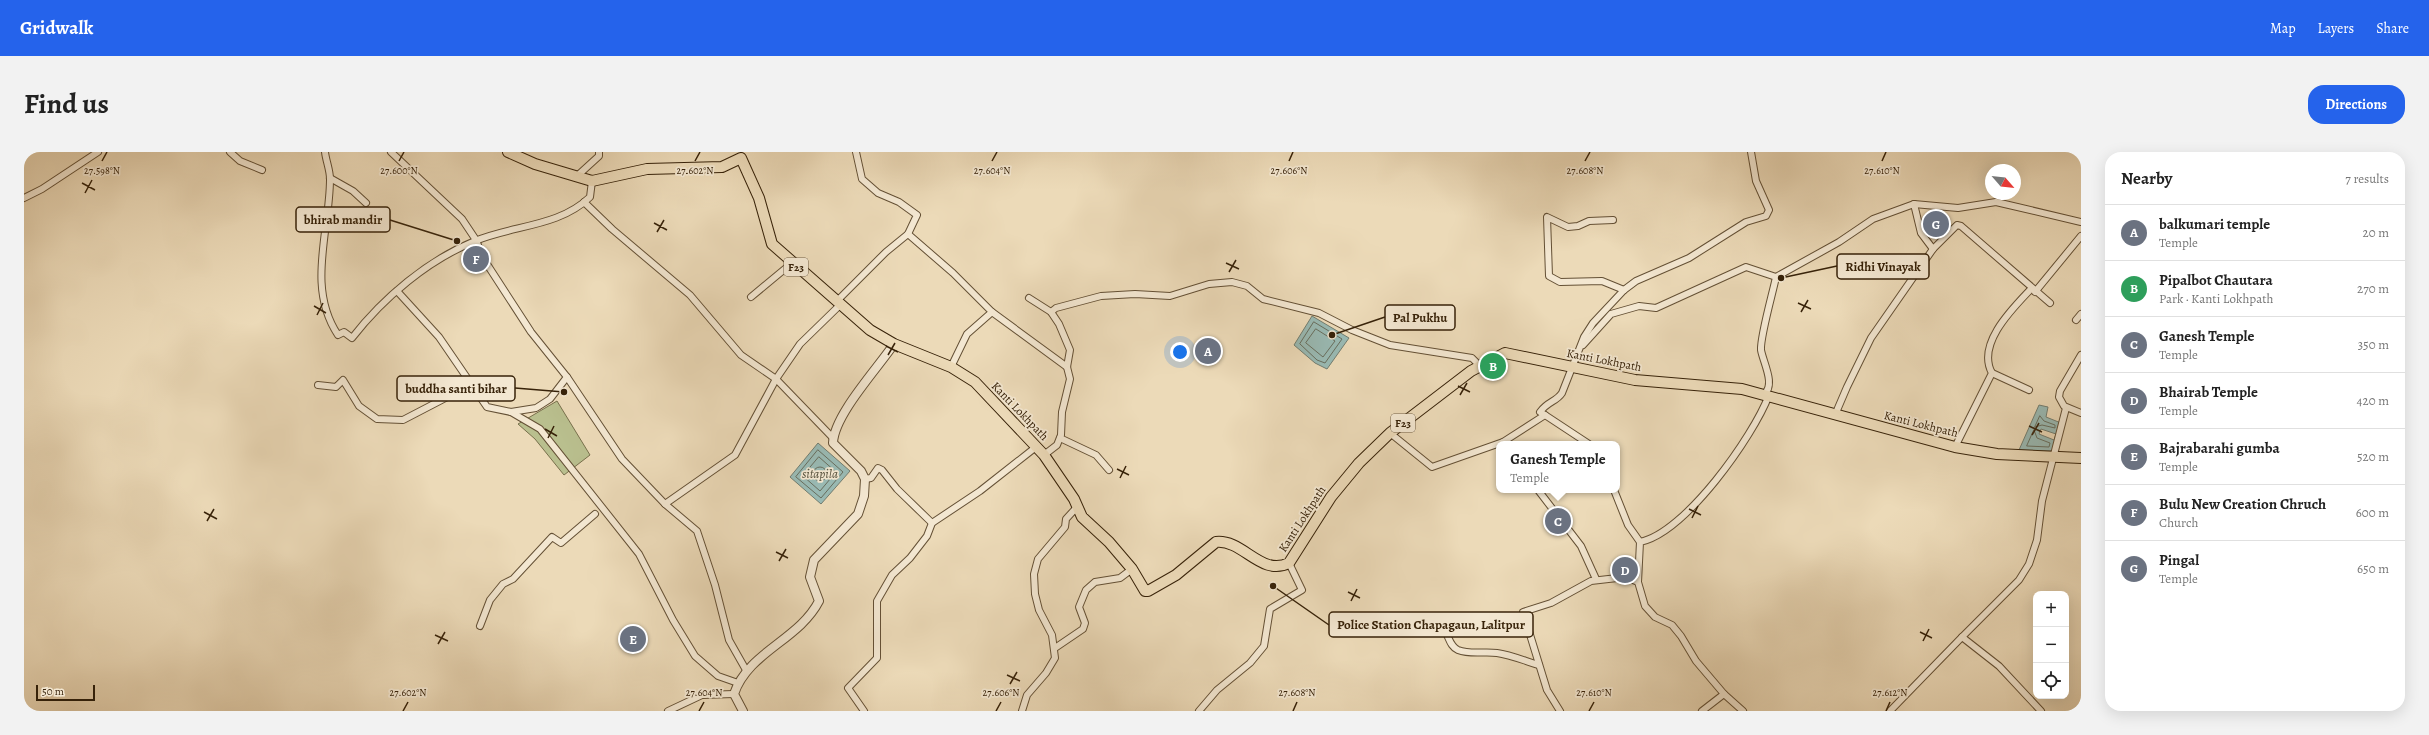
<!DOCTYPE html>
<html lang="en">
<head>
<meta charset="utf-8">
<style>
	body { margin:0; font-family:Alegreya,serif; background:#f2f2f2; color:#222 }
	.controls { position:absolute; right:12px; bottom:12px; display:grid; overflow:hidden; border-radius:8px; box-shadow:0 4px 16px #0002 }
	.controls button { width:36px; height:36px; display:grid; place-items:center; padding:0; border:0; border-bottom:1px solid #e0e0e0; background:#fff; color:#222; font:20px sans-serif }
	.compass { position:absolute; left:1961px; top:12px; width:36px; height:36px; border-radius:50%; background:#fff; box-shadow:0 4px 16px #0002; rotate:118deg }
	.scale { position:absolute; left:12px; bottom:10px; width:59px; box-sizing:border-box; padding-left:4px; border:2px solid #372209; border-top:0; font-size:11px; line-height:14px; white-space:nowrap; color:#372209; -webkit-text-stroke:3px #f3e7d1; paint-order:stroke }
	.you { position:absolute; left:1156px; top:200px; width:14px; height:14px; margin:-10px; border:3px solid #fff; border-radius:50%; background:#1a73e8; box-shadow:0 0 0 6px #1a73e833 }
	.badge { display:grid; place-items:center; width:26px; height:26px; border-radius:50%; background:#2563eb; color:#fff; font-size:13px; font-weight:700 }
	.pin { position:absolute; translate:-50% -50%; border:2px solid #fff; box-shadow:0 1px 4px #0006 }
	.popup { position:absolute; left:1472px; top:289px; width:124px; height:52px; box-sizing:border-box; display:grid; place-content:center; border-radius:8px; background:#fff; filter:drop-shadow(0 1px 3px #0005); font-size:13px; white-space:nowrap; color:#767676 }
	.popup b { font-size:15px; color:#222 }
	.popup::after { content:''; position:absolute; left:50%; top:100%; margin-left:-8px; border:8px solid transparent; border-top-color:#fff }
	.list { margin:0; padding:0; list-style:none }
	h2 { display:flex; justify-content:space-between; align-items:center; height:52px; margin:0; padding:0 16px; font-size:17px }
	h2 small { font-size:13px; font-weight:400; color:#767676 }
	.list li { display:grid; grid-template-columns:26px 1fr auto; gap:12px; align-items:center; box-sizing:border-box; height:56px; padding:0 16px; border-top:1px solid #e0e0e0 }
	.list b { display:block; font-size:15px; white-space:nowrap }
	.list p { margin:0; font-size:13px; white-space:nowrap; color:#767676 }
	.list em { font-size:13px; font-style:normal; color:#767676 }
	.icon { flex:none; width:22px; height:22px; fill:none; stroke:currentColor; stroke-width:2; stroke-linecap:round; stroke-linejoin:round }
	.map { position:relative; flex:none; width:2057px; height:559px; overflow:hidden; border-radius:16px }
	header { display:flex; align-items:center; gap:24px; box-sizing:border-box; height:56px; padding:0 20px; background:#2563eb; color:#fff }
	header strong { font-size:19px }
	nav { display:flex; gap:22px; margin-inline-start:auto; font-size:14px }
	.intro { display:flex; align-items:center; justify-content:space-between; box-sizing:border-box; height:96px; padding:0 24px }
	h1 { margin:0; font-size:28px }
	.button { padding:10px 18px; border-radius:16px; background:#2563eb; color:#fff; font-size:14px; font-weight:700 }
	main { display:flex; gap:24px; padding:0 24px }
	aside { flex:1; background:#fff; border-radius:16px; box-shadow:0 4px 16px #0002 }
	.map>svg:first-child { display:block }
</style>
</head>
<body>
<header>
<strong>Gridwalk</strong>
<nav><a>Map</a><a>Layers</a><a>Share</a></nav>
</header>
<div class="intro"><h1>Find us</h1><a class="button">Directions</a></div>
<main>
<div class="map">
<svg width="2057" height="559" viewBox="0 0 2057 559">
	<rect width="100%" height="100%" fill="#ecdab8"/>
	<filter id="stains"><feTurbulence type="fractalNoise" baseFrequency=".005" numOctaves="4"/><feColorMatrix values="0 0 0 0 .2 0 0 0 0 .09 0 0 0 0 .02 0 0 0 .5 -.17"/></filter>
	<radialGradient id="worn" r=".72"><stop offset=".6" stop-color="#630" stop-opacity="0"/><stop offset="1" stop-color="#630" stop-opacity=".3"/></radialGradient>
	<polygon fill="#b9bf8e" stroke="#78704c" points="533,249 566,303 540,323 511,287 494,272"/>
	<g fill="#99bab4" stroke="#727d70" fill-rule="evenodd">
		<polygon points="1288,164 1325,186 1303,217 1291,211 1270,193"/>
		<path d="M2015 253 2024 255 2022 265 2037 271 2028 299 1995 298ZM2017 277 2032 282 2030 288 2015 282Z"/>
		<polygon points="794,291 826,319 797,352 766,325"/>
	</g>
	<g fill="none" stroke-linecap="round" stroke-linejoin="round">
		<g stroke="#686e5e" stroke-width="1">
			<polygon points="1290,170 1318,187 1301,211 1293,208 1276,192"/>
			<polygon points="1292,177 1311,189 1299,205 1282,191"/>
			<polygon points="2016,264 2020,269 2031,273 2031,276 2018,273 2011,275"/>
			<polygon points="2010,278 2013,286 2026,291 2025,295 2003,294"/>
			<polygon points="794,298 819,320 797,346 772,325"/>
			<polygon points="795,305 812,320 796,339 779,324"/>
			<circle cx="796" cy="322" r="7"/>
		</g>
		<defs>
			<g id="minor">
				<polyline points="206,0 216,9 238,18"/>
				<path d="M301 0C302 9 306 18 306 27 306 79 282 135 314 183L320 180 328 186C359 146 404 108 451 89 489 73 535 75 566 45L568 29"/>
				<polyline points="367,0 438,67 452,88 459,106 507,180 543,225"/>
				<polyline points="552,25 575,4 575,0"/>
				<polyline points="306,26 329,39 342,51"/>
				<polyline points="0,46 18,37 74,0"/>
				<polyline points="560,50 588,77 666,143 717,203 752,227 809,286"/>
				<polyline points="1890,52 1897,81 1909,97"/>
				<polyline points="1589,68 1565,69 1554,74 1544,75 1523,65 1525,124 1536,130 1578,129 1600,138"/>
				<polyline points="884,82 929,121 968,160 943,182 927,215"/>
				<polyline points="1752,125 1815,90 1849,67 1890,52 1934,56 1972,50 2057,70"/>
				<polyline points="373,139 415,185 463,255 487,260 516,277 615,402 649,468 671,504 694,524 714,531"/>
				<polyline points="2011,140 2057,84"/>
				<polyline points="727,145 768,111"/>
				<polyline points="1005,146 1027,160 1035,172 1046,198 1043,215 1046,227 1038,260 1037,283 1033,293 1020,303"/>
				<polyline points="812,150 862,100 884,82 893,63 875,50 854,41 838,27 832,0"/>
				<polyline points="968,160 1043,215"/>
				<polyline points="1027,160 1032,156 1077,144 1111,142 1146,144 1185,132 1208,130 1223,134 1239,147 1295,161 1328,178 1366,193 1448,206 1455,213"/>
				<polyline points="2052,168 2057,162"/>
				<path d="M1559 193 1587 162 1615 154 1632 156 1722 115 1752 125C1749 140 1736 185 1737 198 1739 210 1752 233 1740 242"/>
				<polyline points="2057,203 2036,239 2035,245 2040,254 2057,261"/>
				<polyline points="1968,221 2005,238"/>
				<polyline points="294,233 312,235 319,228 335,254 353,267 379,268 429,242 446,231"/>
				<polyline points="487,260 512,256 526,247 543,225 598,307 641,352 673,379 691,433 705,488 722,518"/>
				<path d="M1521 263 1516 260C1524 249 1532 250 1538 241L1560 185 1569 171 1600 138 1612 129 1665 106 1722 70 1742 64 1745 58 1732 29 1727 0"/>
				<polyline points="1811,263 1823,235 1847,186 1909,97 1933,73 1937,74 2026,151"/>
				<polyline points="1366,281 1408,315 1479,290 1480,292"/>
				<polyline points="1036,286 1072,303 1085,318"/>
				<polyline points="1479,290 1521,263 1565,292"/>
				<path d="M1931 295 1968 221C1952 192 1989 156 2007 137"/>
				<polyline points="841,327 847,326 854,316 858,318 873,337 908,371"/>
				<polyline points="1514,338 1557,394 1572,427"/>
				<polyline points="1590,338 1604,373 1616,390"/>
				<polyline points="641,352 711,303 752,227 776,192 816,153"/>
				<path d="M1614 430 1616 390C1661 381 1729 285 1745 243"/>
				<path d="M1410 472C1426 474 1422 493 1434 498 1447 503 1460 499 1473 501 1487 503 1501 509 1515 513"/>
				<polyline points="456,474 466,448 479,432 489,427 528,385 537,391 571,362"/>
				<polyline points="1031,496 1059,477 1061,471 1055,455 1062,438 1071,430 1096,426 1108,417"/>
				<polyline points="644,559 678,543 710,542"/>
				<polyline points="840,559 824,536 853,506 853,449 868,423 886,406 903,384 908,371 956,339 1012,295"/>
				<polyline points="998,559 1003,543 1022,521 1031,506 1028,483 1015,458 1011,442 1010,422 1014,407 1041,375 1042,367 1053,355"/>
				<polyline points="1175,559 1193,538 1226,511 1240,494 1246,457 1278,438 1265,411"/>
				<polyline points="1536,559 1523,538 1499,460 1527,451 1567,429 1602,425 1614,430 1621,454 1631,465 1648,473 1657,484 1672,509 1700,542"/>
				<polyline points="1678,559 1700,542 1719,559"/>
				<polyline points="1866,559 1938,485"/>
				<polyline points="2017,559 1975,514 1938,485 1995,428 2005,412 2013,388 2018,349 2042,256"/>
			</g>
			<path id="tertiary" d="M719 559 710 542C724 500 775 488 795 449L786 425 790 408 834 362 840 344 841 327 837 319 809 291C810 263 853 217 870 192"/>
			<path id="primary" d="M484 0 511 12 568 29 623 17 698 15 717 6 735 46 748 92 846 178 870 192 927 215 951 230 1020 303 1050 347 1058 365 1085 390 1108 417 1121 439H1124L1152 423 1192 390C1219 387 1237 425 1265 411L1307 345 1335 311 1366 281 1447 219 1481 201 1611 228 1718 237 1931 295 1973 302 2057 306"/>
		</defs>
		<use href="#minor" stroke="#645035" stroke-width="8"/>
		<use href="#tertiary" stroke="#645035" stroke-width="10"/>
		<use href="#primary" stroke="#372209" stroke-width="12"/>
		<use href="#minor" stroke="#f3e7d1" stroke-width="6"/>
		<use href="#tertiary" stroke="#f3e7d1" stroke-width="8"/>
		<use href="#primary" stroke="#ecdab8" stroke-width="10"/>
	</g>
	<path fill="none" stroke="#372209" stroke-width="1.5" d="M78 9 83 0M375 9 380 0M671 9 676 0M968 9 973 0M1265 9 1269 0M1561 9 1566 0M1858 9 1862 0M58 31 71 38M61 41 68 28M630 71 643 78M633 80 640 68M1202 111 1215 117M1205 120 1212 108M1774 151 1787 157M290 154 302 161M1777 160 1784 148M293 163 299 151M862 194 874 200M864 203 871 191M1434 234 1446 240M1436 243 1443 231M2005 274 2018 280M521 277 533 284M2008 283 2015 271M524 286 530 274M1093 317 1105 323M1096 326 1102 314M1665 357 1677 363M180 360 193 367M1668 366 1674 354M183 369 190 357M752 400 764 406M755 409 762 397M1324 440 1336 446M1327 449 1333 437M1896 480 1908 486M411 483 424 489M1899 489 1905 477M414 492 421 480M983 523 996 529M986 532 993 520M379 559 384 550M675 559 680 550M972 559 977 550M1269 559 1273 550M1565 559 1570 550M1862 559 1866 550"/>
	<g text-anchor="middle" stroke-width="3.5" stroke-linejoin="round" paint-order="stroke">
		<g fill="#f3e7d1" stroke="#6f5d45" stroke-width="1">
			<rect x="760" y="106" width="24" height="18" rx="3"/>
			<rect x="1367" y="262" width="24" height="18" rx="3"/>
		</g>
		<g font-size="11" font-weight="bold" fill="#372209">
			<text x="772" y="119">F23</text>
			<text x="1379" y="275">F23</text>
		</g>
		<g font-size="12" fill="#372209" stroke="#f3e7d1">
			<text transform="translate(1580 208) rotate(11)" y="4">Kanti Lokhpath</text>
			<text transform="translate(996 259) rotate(46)" y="4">Kanti Lokhpath</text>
			<text transform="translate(1897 272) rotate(14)" y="4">Kanti Lokhpath</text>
			<text transform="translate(1278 367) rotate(-57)" y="4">Kanti Lokhpath</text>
		</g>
		<g font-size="13" font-style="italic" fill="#54503c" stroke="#f3e7d1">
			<text x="796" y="326">sitapila</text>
		</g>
	</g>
	<g font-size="10" text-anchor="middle" fill="#372209" stroke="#f3e7d1" stroke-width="3.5" stroke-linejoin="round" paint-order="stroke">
		<text x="78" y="22">27.598°N</text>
		<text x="375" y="22">27.600°N</text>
		<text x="671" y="22">27.602°N</text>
		<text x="968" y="22">27.604°N</text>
		<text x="1265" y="22">27.606°N</text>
		<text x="1561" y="22">27.608°N</text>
		<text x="1858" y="22">27.610°N</text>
		<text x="384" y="544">27.602°N</text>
		<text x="680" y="544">27.604°N</text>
		<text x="977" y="544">27.606°N</text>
		<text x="1273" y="544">27.608°N</text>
		<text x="1570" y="544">27.610°N</text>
		<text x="1866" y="544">27.612°N</text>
	</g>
	<path fill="none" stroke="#372209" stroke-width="1.5" d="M433 89L366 68M1757 126L1813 114M1308 183L1361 165M540 240L491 236M1249 434L1305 473"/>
	<g fill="#372209" stroke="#f3e7d1" stroke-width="1.5">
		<circle cx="433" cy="89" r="4"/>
		<circle cx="1757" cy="126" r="4"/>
		<circle cx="1308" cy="183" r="4"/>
		<circle cx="540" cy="240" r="4"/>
		<circle cx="1249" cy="434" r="4"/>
	</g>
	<g fill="#f3e7d1" stroke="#372209" stroke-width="1.5">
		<rect x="272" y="55" width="94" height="25" rx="4"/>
		<rect x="1813" y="102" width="92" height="25" rx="4"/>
		<rect x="1361" y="153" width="70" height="25" rx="4"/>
		<rect x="373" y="224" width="118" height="25" rx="4"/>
		<rect x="1305" y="460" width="204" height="25" rx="4"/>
	</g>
	<g font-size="13" text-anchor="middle" font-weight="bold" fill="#372209">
		<text x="319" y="72">bhirab mandir</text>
		<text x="1859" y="119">Ridhi Vinayak</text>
		<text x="1396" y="170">Pal Pukhu</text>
		<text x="432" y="241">buddha santi bihar</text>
		<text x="1407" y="477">Police Station Chapagaun, Lalitpur</text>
	</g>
	<rect width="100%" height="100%" filter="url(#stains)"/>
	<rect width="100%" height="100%" fill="url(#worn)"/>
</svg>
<div class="controls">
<button>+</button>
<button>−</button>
<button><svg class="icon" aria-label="locate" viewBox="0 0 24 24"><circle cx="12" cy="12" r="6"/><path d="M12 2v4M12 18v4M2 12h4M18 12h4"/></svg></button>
</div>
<svg class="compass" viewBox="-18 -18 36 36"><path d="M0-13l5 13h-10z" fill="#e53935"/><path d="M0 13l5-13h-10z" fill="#767676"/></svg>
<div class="scale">50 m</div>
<div class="you"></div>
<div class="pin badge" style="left:1184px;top:199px;background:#6b7280">A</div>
<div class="pin badge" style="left:1469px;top:214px;background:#2e9e5b">B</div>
<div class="pin badge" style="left:1534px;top:369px;background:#6b7280">C</div>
<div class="popup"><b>Ganesh Temple</b>Temple</div>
<div class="pin badge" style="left:1601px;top:418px;background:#6b7280">D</div>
<div class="pin badge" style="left:609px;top:487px;background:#6b7280">E</div>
<div class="pin badge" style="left:452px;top:107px;background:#6b7280">F</div>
<div class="pin badge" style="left:1912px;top:72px;background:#6b7280">G</div>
</div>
<aside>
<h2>Nearby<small>7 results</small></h2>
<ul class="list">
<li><span class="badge" style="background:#6b7280">A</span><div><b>balkumari temple</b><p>Temple</p></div><em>20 m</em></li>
<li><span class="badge" style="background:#2e9e5b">B</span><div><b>Pipalbot Chautara</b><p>Park · Kanti Lokhpath</p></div><em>270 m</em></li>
<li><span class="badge" style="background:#6b7280">C</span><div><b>Ganesh Temple</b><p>Temple</p></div><em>350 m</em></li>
<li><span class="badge" style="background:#6b7280">D</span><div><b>Bhairab Temple</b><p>Temple</p></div><em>420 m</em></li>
<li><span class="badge" style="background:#6b7280">E</span><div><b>Bajrabarahi gumba</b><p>Temple</p></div><em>520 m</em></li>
<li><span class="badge" style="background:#6b7280">F</span><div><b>Bulu New Creation Chruch</b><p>Church</p></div><em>600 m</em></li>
<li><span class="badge" style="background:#6b7280">G</span><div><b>Pingal</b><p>Temple</p></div><em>650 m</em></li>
</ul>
</aside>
</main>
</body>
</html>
